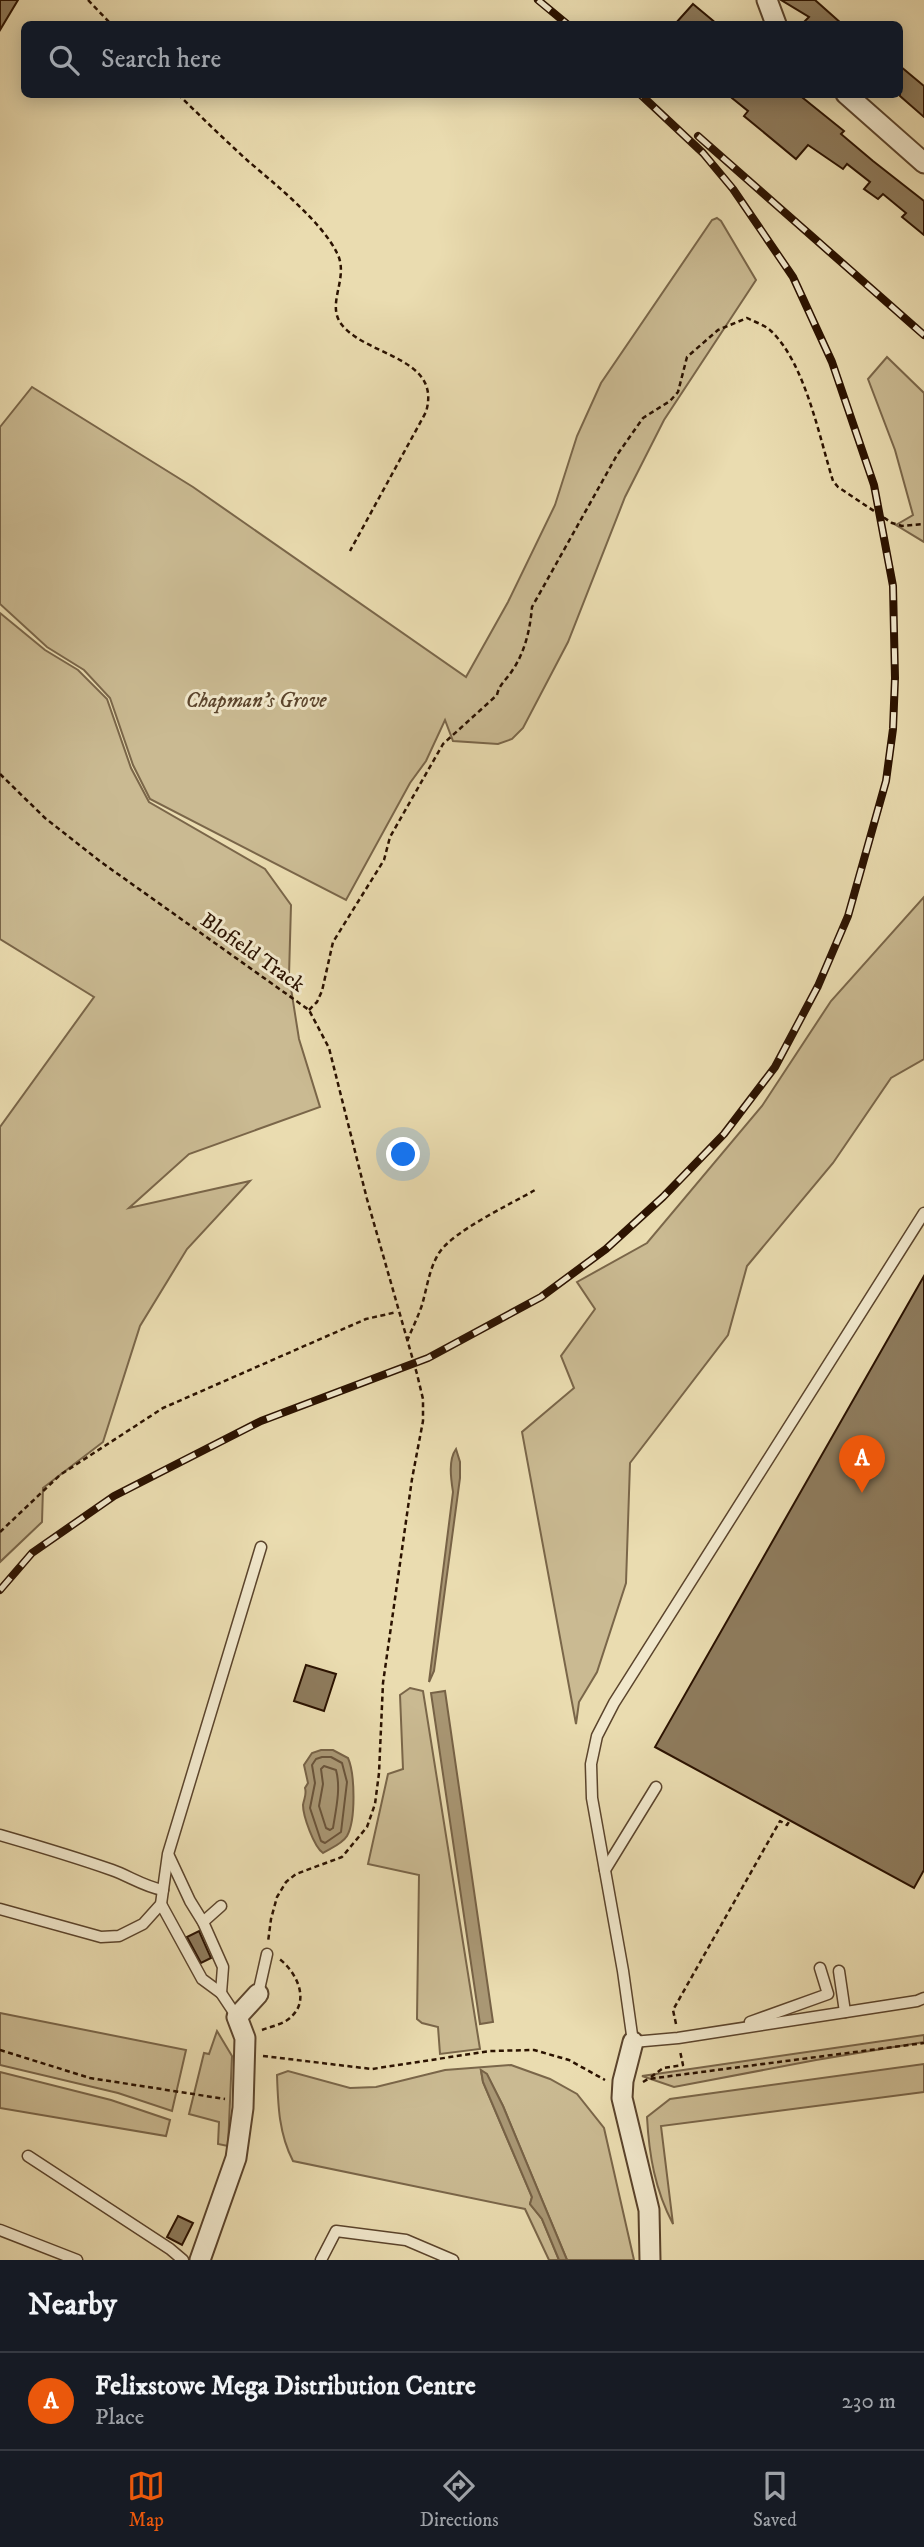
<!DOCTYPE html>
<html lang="en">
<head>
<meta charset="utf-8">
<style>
	body { margin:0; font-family:"IM FELL DW Pica",serif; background:#242831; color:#f1f3f6 }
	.you { position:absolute; left:404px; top:1155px; width:24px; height:24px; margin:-18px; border:5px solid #fff; border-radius:50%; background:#1a73e8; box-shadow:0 0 0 10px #1a73e833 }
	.badge { display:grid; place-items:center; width:46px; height:46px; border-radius:50%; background:#ea580c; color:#fff; font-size:23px; font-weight:700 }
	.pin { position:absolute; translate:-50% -58px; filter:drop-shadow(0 2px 4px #0008) }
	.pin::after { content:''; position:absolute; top:37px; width:24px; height:21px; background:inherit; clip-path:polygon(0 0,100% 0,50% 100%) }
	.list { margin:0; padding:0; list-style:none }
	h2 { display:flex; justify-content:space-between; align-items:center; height:91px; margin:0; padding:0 28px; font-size:30px }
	h2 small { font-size:23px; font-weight:400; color:#9ea1a6 }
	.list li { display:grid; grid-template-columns:46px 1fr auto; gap:21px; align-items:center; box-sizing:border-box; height:98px; padding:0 28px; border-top:2px solid #363941 }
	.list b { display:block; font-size:26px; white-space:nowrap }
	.list p { margin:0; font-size:23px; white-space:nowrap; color:#9ea1a6 }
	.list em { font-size:23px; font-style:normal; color:#9ea1a6 }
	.icon { flex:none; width:38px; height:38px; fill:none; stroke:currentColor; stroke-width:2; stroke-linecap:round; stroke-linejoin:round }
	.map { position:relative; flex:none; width:924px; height:2260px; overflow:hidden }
	.search { position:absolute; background:#171b24; box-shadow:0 4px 18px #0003; left:21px; right:21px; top:21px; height:77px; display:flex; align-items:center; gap:18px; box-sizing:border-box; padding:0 24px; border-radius:10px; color:#9ea1a6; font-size:26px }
	.sheet { height:189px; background:#171b24 }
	nav { display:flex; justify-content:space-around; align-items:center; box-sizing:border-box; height:98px; border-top:2px solid #363941; background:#171b24; font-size:19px; color:#9ea1a6 }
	nav a { display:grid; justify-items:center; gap:4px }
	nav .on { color:#ea580c }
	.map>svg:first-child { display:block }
</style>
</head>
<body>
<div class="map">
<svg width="924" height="2260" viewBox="0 0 924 2260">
	<rect width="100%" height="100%" fill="#eadcb0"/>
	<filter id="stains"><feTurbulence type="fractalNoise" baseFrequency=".00286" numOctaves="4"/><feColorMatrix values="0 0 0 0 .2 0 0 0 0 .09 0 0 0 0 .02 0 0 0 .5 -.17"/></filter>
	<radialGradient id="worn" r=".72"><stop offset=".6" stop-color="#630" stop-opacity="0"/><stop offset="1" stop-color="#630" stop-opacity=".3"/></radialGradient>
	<g fill="#caba92" stroke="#7a6649" stroke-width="2">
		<polygon points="717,218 721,221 756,280 664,420 625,497 568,642 523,728 512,739 498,744 453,741 445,720 426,761 410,783 346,900 150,799 133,765 110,698 84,670 47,647 0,604 0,427 32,387 193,487 466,677 508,602 555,505 577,436 601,383 712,220"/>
		<polygon points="887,357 924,393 924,542 896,525 913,515 895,450 868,379"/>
		<polygon points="0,613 45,650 78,670 107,699 131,768 149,802 265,869 291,905 289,976 299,1039 320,1107 189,1154 129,1208 250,1181 187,1249 140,1326 103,1442 43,1488 42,1522 0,1562 0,1127 94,997 0,939"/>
		<polygon points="924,897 924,1059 891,1078 833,1163 747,1266 728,1335 630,1463 626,1583 597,1672 579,1702 576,1724 522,1432 574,1388 561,1356 595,1309 577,1282 647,1243 762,1106 831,1001"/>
		<polygon points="410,1688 423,1691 480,2049 440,2054 438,2027 422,2023 417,2019 419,1875 368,1864 388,1774 403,1769 400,1695"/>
		<polygon points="0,2013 186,2050 172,2111 118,2093 0,2065"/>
		<polygon points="217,2031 232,2056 228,2146 218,2144 219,2122 189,2114 204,2053 209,2054"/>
		<polygon points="924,2035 924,2042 816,2060 674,2087 642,2076"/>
		<path d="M924 2064V2092L661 2126 673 2224C655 2190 649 2155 647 2117L670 2099Z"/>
		<path d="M511 2065 550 2079 577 2094 604 2128 634 2260H567L503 2106 487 2075 481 2071 483 2082 532 2197 530 2204 542 2219 559 2260H549L525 2209 293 2161C279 2134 278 2106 277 2075L288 2071 350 2088 376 2087 445 2070Z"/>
		<polygon points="0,2072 111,2100 170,2120 166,2136 0,2108"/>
	</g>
	<g fill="#a99774" stroke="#776246" stroke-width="2">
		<path d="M456 1449 460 1462V1478L434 1671 429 1682 453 1492C451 1479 448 1460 456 1449Z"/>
		<polygon points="445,1691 493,2022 480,2024 431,1693"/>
		<path d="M321 1750H333L348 1758C355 1774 356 1820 347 1836 342 1844 331 1848 323 1853 314 1847 303 1816 303 1805 304 1798 307 1795 305 1788L308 1783 304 1765 312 1753Z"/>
		<polygon points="481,2070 487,2074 503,2106 567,2260 559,2260 542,2219 530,2204 532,2197 483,2082"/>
	</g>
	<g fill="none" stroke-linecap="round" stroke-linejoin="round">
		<g stroke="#6a543a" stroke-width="2">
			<polygon points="322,1757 331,1757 342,1763 347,1782 341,1832 325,1843 321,1841 310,1808 315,1783 312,1765 316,1759"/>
			<path d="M324 1766 336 1770C341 1788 336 1809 333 1828L330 1830 326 1828 319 1806 323 1784 321 1769Z"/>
		</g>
	</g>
	<g fill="#8e7b5c" stroke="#2b1200" stroke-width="2">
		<polygon points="0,0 18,0 0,30"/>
		<polygon points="781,0 815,0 842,24 802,24 809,17"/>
		<polygon points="693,4 717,24 675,24"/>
		<polygon points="900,66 924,86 924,117 900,96"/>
		<polygon points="727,94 798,94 844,131 841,134 873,161 924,201 924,235 902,217 906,213 883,194 878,199 864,189 870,182 847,164 843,169 808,145 796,159 744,116 748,111"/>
		<polygon points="924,1276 924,1870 914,1888 655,1747"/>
		<polygon points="306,1665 336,1674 324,1711 294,1701"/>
		<polygon points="199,1931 211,1958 201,1963 187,1937"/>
		<polygon points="178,2216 193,2223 182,2245 167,2237"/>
	</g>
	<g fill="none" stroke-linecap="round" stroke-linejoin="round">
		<defs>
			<g id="lane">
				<polyline points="924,1213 614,1703 597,1736 591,1764 592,1798 623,1971 633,2042 678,2038 917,2001 924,1998"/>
				<path d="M0 1835C38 1846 75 1857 112 1870 129 1876 145 1887 163 1890"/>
				<polyline points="169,1856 190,1901 203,1922 223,1967 221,1993"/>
				<polyline points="605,1870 656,1787"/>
				<polyline points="161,1904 202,1979 221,1993 237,2017"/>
				<polyline points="0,1909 101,1937 119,1936 143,1924 161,1904 168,1854 261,1547"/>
				<polyline points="203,1922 221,1906"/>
				<polyline points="839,1971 845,2012"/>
				<polyline points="258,1994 267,1954"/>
				<polyline points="750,2022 828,1994 820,1968"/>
				<polyline points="28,2156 170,2249 183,2260"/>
				<polyline points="0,2230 77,2260"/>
				<polyline points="321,2260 336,2231 406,2240 453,2260"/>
			</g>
			<g id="street">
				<polyline points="767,0 776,24"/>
				<polyline points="846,94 924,163"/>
				<polyline points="633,2042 623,2081 622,2098 649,2210 650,2260"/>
				<polyline points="200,2260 236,2158 243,2108 245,2038 237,2017 258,1994"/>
			</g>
		</defs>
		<use href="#lane" stroke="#5b442c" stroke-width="13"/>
		<use href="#street" stroke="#5b442c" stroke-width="23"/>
		<g stroke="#2b1200" stroke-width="2.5" stroke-dasharray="5 3.5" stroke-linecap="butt">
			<polyline points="88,0 111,24"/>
			<path d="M178 94C201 117 224 139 248 161 275 184 322 222 337 253 350 278 325 304 342 325 368 357 442 357 426 412L350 551"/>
			<polyline points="0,774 45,818 101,862 309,1010 329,1048 367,1199 417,1374 423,1399 423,1421 412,1479 383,1683 379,1773 375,1804 367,1827 342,1857 296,1874 286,1882 277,1897 271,1919 268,1942"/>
			<path d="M309 1010 317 1002 322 991 333 942 384 860 390 837 443 744 497 695C499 685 506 680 512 671 525 652 530 630 532 607L617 455 643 418 670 401 678 392 687 357 718 330 747 318C755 322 765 325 771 331 805 363 819 436 833 481L838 487 892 523 902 526 924 524"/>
			<path d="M407 1341C412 1329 418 1317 422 1305 427 1288 429 1269 439 1253 453 1231 511 1204 535 1190"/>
			<polyline points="0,1532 60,1475 163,1408 366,1319 397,1312"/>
			<polyline points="676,2024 673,2010 780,1821 787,1825 790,1820"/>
			<path d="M262 2030C272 2026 285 2024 292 2016 311 1998 294 1969 278 1958"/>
			<polyline points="0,2050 90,2078 225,2099"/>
			<polyline points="263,2056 372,2069 490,2051 534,2050 569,2060 605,2080"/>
			<polyline points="651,2077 663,2068 683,2065 680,2051"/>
			<polyline points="643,2082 648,2079 924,2043"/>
		</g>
		<use href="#lane" stroke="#f1e8cc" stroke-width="10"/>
		<use href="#street" stroke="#f1e8cc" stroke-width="19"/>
		<defs>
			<g id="rail">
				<polyline points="538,0 567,24"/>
				<polyline points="698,136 924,335"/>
				<polyline points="0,1590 32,1553 114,1496 261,1421 428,1358 541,1297 606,1249 663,1197 724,1134 775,1067 818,986 848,916 886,781 893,729 895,678 893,586 874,485 832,362 793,277 733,189 703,153 640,94"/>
			</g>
		</defs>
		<use href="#rail" stroke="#2b1200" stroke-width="8"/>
		<use href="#rail" stroke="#f1e8cc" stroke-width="5" stroke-dasharray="16" stroke-linecap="butt"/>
	</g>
	<g text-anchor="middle" stroke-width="6" stroke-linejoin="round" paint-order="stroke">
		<g font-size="21" font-style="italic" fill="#5b442c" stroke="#f1e8cc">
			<text x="256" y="707">Chapman's Grove</text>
		</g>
		<g font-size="21" fill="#2b1200" stroke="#f1e8cc">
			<text transform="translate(253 952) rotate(35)" y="7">Blofield Track</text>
		</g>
	</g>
	<rect width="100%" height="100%" filter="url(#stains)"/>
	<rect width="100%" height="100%" fill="url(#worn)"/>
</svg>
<div class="you"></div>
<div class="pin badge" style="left:862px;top:1493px">A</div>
<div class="search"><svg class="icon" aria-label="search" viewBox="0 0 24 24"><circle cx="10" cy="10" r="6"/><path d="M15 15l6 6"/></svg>Search here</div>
</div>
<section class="sheet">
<h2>Nearby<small></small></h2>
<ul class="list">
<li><span class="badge">A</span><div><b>Felixstowe Mega Distribution Centre</b><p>Place</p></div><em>230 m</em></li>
</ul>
</section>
<nav>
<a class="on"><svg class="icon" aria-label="map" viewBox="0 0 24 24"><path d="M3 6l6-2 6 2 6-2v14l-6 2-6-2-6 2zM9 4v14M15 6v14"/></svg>Map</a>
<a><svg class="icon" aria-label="directions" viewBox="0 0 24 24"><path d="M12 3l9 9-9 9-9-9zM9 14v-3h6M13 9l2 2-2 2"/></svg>Directions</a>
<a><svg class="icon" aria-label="saved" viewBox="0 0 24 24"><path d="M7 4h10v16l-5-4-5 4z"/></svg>Saved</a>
</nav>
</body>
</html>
